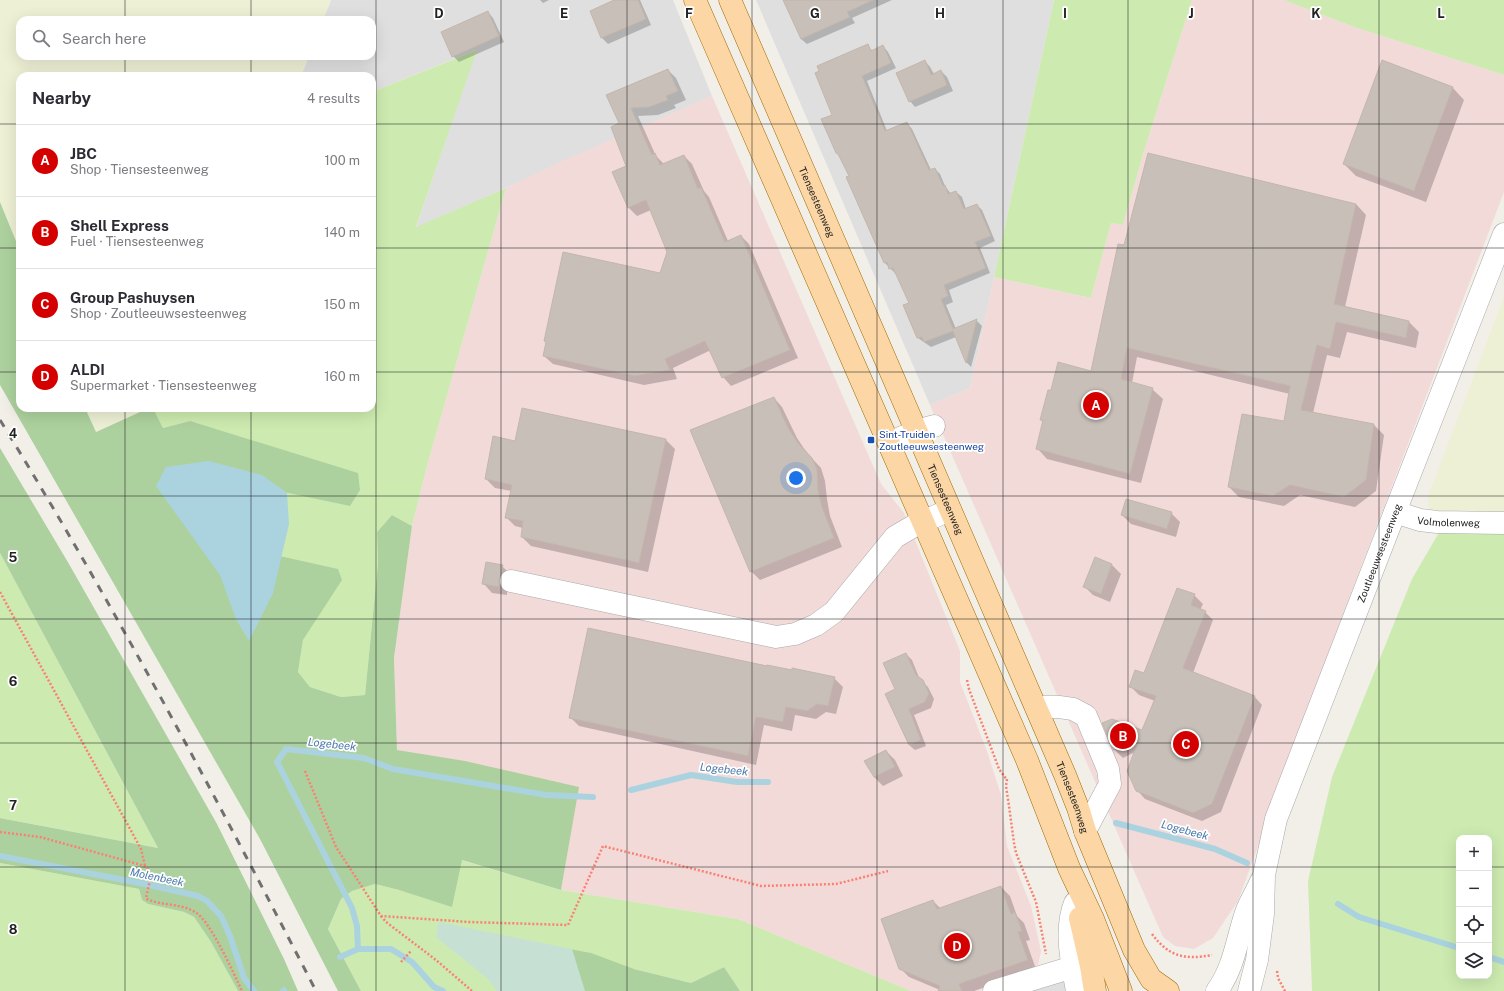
<!DOCTYPE html>
<html lang="en">
<head>
<meta charset="utf-8">
<style>
	body { margin:0; font-family:"Public Sans",sans-serif; background:#f7f7f7; color:#2b2b33 }
	.controls { position:absolute; right:12px; bottom:12px; display:grid; overflow:hidden; border-radius:8px; box-shadow:0 4px 16px #0002 }
	.controls button { width:36px; height:36px; display:grid; place-items:center; padding:0; border:0; border-bottom:1px solid #e1e1e2; background:#fff; color:#2b2b33; font:20px sans-serif }
	.you { position:absolute; left:796px; top:478px; width:14px; height:14px; margin:-10px; border:3px solid #fff; border-radius:50%; background:#1a73e8; box-shadow:0 0 0 6px #1a73e833 }
	.badge { display:grid; place-items:center; width:26px; height:26px; border-radius:50%; background:#d40000; color:#fff; font-size:13px; font-weight:700 }
	.pin { position:absolute; translate:-50% -50%; border:2px solid #fff; box-shadow:0 1px 4px #0006 }
	.list { margin:0; padding:0; list-style:none }
	h2 { display:flex; justify-content:space-between; align-items:center; height:52px; margin:0; padding:0 16px; font-size:17px }
	h2 small { font-size:13px; font-weight:400; color:#7c7c81 }
	.list li { display:grid; grid-template-columns:26px 1fr auto; gap:12px; align-items:center; box-sizing:border-box; height:72px; padding:0 16px; border-top:1px solid #e1e1e2 }
	.list b { display:block; font-size:15px; white-space:nowrap }
	.list p { margin:0; font-size:13px; white-space:nowrap; color:#7c7c81 }
	.list em { font-size:13px; font-style:normal; color:#7c7c81 }
	.icon { flex:none; width:22px; height:22px; fill:none; stroke:currentColor; stroke-width:2; stroke-linecap:round; stroke-linejoin:round }
	.map { position:relative; flex:none; width:1504px; height:991px; overflow:hidden }
	.search { position:absolute; background:#fff; box-shadow:0 4px 16px #0002; left:16px; top:16px; width:360px; height:44px; display:flex; align-items:center; gap:10px; box-sizing:border-box; padding:0 14px; border-radius:12px; color:#7c7c81; font-size:15px }
	.panel { position:absolute; background:#fff; box-shadow:0 4px 16px #0002; left:16px; top:72px; width:360px; height:340px; border-radius:12px }
	.map>svg:first-child { display:block }
</style>
</head>
<body>
<div class="map">
<svg width="1504" height="991" viewBox="0 0 1504 991">
	<rect width="100%" height="100%" fill="#f2efe9"/>
	<g fill="#e0dfdf">
		<polygon points="331,0 673,0 712,96 416,228 476,50 372,92 372,76 301,76 309,56 372,56 372,20 323,20"/>
		<polygon points="756,0 1054,0 970,388 930,405"/>
		<polygon points="1063,980 1073,991 1017,991"/>
	</g>
	<g fill="#f2dad9">
		<polygon points="1192,0 1284,0 1354,27 1504,75 1504,192 1334,638 1238,901 1213,938 1194,949 1175,946 1163,937 930,405 970,388 994,277 1091,298 1111,223 1123,225 1144,151"/>
		<polygon points="712,96 881,484 904,513 960,651 960,682 987,751 1001,795 1007,846 1031,906 1041,951 1038,965 979,991 911,991 738,919 561,890 578,787 397,750 394,658 412,526 427,466 506,188 560,162"/>
	</g>
	<g fill="#eef0d5">
		<polygon points="0,0 331,0 323,20 20,20 20,56 309,56 301,76 20,76 20,251 0,202"/>
		<polygon points="1504,297 1504,516 1433,512 1428,506 1428,496"/>
		<polygon points="85,408 149,408 95,432"/>
	</g>
	<g fill="#cdebb0" fill-rule="evenodd">
		<polygon points="1054,0 1192,0 1144,151 1123,225 1111,223 1091,298 994,277"/>
		<polygon points="1284,0 1504,0 1504,75 1354,27"/>
		<polygon points="477,50 416,227 506,188 427,466 412,526 392,515 377,532 378,563 365,695 341,697 310,687 298,672 303,640 321,611 226,544 190,421 163,428 153,408 372,408 372,92"/>
		<path d="M1441 529 1504 532V991H1312L1308 881 1332 777 1412 579ZM1459 838H1489V976H1459Z"/>
		<polygon points="0,553 158,848 0,818"/>
		<polygon points="461,860 561,890 738,919 911,991 740,991 724,967 691,983 634,969 543,991 361,991 328,929 341,899 352,891 375,884 399,890"/>
		<polygon points="0,863 139,889 142,900 148,904 184,912 194,917 211,942 238,991 0,991"/>
	</g>
	<g fill="#add19e">
		<polygon points="0,202 20,251 20,408 85,408 96,432 149,408 153,408 163,428 190,421 358,473 360,490 350,506 246,484 226,544 338,569 342,580 303,640 298,672 310,687 341,697 365,695 378,563 377,532 392,515 412,526 394,658 397,750 465,761 579,787 561,890 462,860 452,907 399,890 375,884 352,891 341,899 328,929 361,991 338,991 260,839 0,385"/>
		<polygon points="0,448 69,564 217,824 284,959 298,991 238,991 211,942 194,917 184,912 148,904 142,900 139,889 0,863 0,818 158,848 0,553"/>
		<polygon points="564,948 591,953 634,969 691,983 724,967 740,991 543,991"/>
	</g>
	<polygon fill="#c6e0d4" points="439,922 572,949 585,991 497,991 488,979 436,937"/>
	<polygon fill="#aad3df" points="209,461 262,475 287,493 289,524 273,593 249,641 236,619 220,575 156,486 166,467"/>
	<g fill="#0003">
		<polygon points="540,0 549,0 543,3"/>
		<polygon points="617,0 640,0 651,25 608,44 602,38 591,11"/>
		<polygon points="784,0 892,0 852,18 855,23 807,44 801,39"/>
		<polygon points="488,12 493,18 504,42 459,62 453,56"/>
		<polygon points="867,46 873,51 883,46 888,52 896,68 867,81 887,131 907,123 912,129 931,170 935,169 940,174 945,186 951,194 956,192 962,197 966,209 977,205 982,210 995,241 980,248 990,273 949,290 953,302 946,305 956,329 977,321 982,326 971,367 967,363 956,337 931,347 918,338 904,306 910,303 897,274 896,274 885,263 850,176 833,116"/>
		<polygon points="925,61 930,67 934,74 941,71 947,77 953,91 915,107 910,101"/>
		<polygon points="668,70 676,78 686,100 674,105 676,108 658,115 638,116 656,156 664,164 684,156 692,164 704,191 709,197 728,241 741,236 749,244 798,358 731,386 723,377 711,350 673,368 677,379 644,385 553,364 544,356 660,274 668,251 651,210 637,216 628,207 627,166 621,123 607,95"/>
		<polygon points="1453,88 1464,100 1426,202 1356,176 1344,164"/>
		<polygon points="1356,204 1366,215 1345,307 1409,322 1419,332 1416,348 1347,332 1340,358 1327,355 1313,413 1374,425 1384,435 1376,491 1355,507 1300,495 1284,506 1239,497 1229,487 1285,422 1290,394 1137,357 1132,383 1152,389 1163,399 1141,483 1047,459 1037,448 1043,422 1041,420 1049,391 1091,372 1125,246"/>
		<polygon points="774,398 782,407 797,438 807,453 821,468 825,481 827,499 830,516 842,547 760,580 751,571"/>
		<polygon points="523,409 666,440 675,449 648,572 531,546 522,537 523,528 515,526 506,517 512,491 495,488 486,479 516,442"/>
		<polygon points="1171,513 1180,522 1176,537 1131,524 1122,515"/>
		<polygon points="1095,559 1112,565 1121,574 1110,602 1093,595 1084,586"/>
		<polygon points="502,566 511,575 507,588 507,595 492,593 484,584"/>
		<polygon points="1194,595 1203,604 1200,610 1205,612 1213,620 1193,673 1254,696 1262,705 1221,812 1202,821 1145,799 1137,790 1135,752 1123,758 1114,749 1143,732 1155,701 1139,695 1131,687 1145,674"/>
		<polygon points="906,654 912,660 920,680 928,687 934,699 931,708 914,715 926,746 915,750 909,745 896,689"/>
		<polygon points="793,672 834,678 843,687 836,714 826,712 816,719 795,715 792,731 764,725 756,765 579,726 570,717"/>
		<polygon points="886,751 895,760 903,776 883,786 874,777"/>
		<polygon points="1001,887 1010,896 1017,916 1024,923 1030,940 1026,941 1036,969 974,991 939,991 940,990 909,977 900,968 933,901 941,909"/>
	</g>
	<g fill="none" stroke-linecap="round" stroke-linejoin="round">
		<g stroke="#aad3df" stroke-width="6">
			<polyline points="631,790 691,775 737,782 768,782"/>
			<polyline points="1116,823 1215,849 1247,863"/>
			<polyline points="0,856 145,884 198,896 207,901 221,916 230,936 244,978 254,991"/>
			<polyline points="1338,904 1359,917 1459,948"/>
			<polyline points="358,949 357,926 352,908 277,762 286,749 364,758 393,769 546,795 593,797"/>
			<polyline points="340,957 358,949 391,949 412,962 434,987 443,991"/>
			<polyline points="1489,957 1504,962"/>
			<polyline points="283,991 284,990"/>
		</g>
	</g>
	<g fill="#c7bfb8" stroke="#c4b6ab">
		<polygon points="614,0 638,0 646,19 601,38 590,11"/>
		<polygon points="783,0 873,0 847,12 850,17 801,39"/>
		<polygon points="488,11 499,36 452,57 441,32"/>
		<polygon points="868,44 871,51 883,45 891,63 862,76 885,131 907,122 929,170 935,168 943,186 945,185 948,194 956,191 964,209 977,204 991,236 975,242 986,268 944,285 948,296 941,299 953,329 977,319 966,363 953,331 924,342 922,337 917,338 903,305 909,303 893,268 889,269 887,262 884,263 846,177 849,176 838,154 836,153 821,119 832,115 815,73 819,71 817,66"/>
		<polygon points="925,60 931,75 941,70 947,85 909,102 896,73"/>
		<polygon points="1382,60 1453,87 1414,191 1343,164"/>
		<polygon points="668,69 678,91 666,96 668,100 649,107 631,108 652,155 655,153 660,165 684,155 698,189 701,187 725,242 741,235 790,350 722,378 705,341 665,359 670,370 635,376 543,356 546,342 544,341 563,252 660,273 667,252 646,200 628,208 612,172 626,166 611,127 619,123 606,95"/>
		<polygon points="1148,153 1356,204 1334,304 1409,321 1406,338 1336,322 1330,349 1317,345 1301,410 1374,424 1366,480 1344,497 1290,485 1273,496 1228,487 1242,414 1284,421 1290,386 1127,348 1121,379 1153,388 1130,474 1036,449 1043,420 1040,420 1048,390 1051,390 1058,362 1091,371 1118,244 1124,245"/>
		<polygon points="774,397 788,428 798,443 812,458 817,469 818,490 822,507 834,538 750,572 690,430"/>
		<polygon points="522,408 666,439 639,563 521,537 523,521 505,518 512,485 485,479 493,436 515,441"/>
		<polygon points="1126,499 1172,512 1167,529 1121,515"/>
		<polygon points="1095,557 1112,564 1101,594 1083,587"/>
		<polygon points="486,562 503,565 499,579 499,587 482,584"/>
		<polygon points="1177,588 1195,594 1191,605 1206,611 1183,668 1255,696 1212,804 1193,813 1136,791 1127,771 1139,739 1114,750 1102,723 1112,719 1142,730 1156,696 1129,687 1135,670 1144,673"/>
		<polygon points="588,628 767,666 767,665 792,670 792,668 835,677 828,706 817,704 807,711 786,707 783,722 756,717 748,756 569,718"/>
		<polygon points="906,653 916,675 923,680 929,693 925,702 909,709 921,740 909,745 885,694 895,689 883,663"/>
		<polygon points="886,750 895,767 874,777 864,761"/>
		<polygon points="1001,886 1011,914 1015,912 1022,931 1018,932 1028,960 959,984 962,991 938,991 940,986 899,969 881,919 933,900 937,909"/>
	</g>
	<g fill="none" stroke-linecap="round" stroke-linejoin="round">
		<defs>
			<g id="minor">
				<polyline points="889,443 916,431 934,426"/>
				<path id="s1" d="M1395 512 1420 520 1437 522 1504 523"/>
				<polyline points="511,581 776,637 795,634 816,625 834,612 895,537 917,524 950,510"/>
				<polyline points="1036,707 1059,707 1073,709 1086,716 1108,769 1110,784 1085,831"/>
				<path d="M1075 903C1064 931 1072 962 1077 991"/>
				<polyline points="994,991 1073,967"/>
				<path d="M1217 991C1235 966 1237 937 1247 910 1251 900 1257 891 1261 881"/>
				<path id="s2" d="M1249 991 1257 960 1263 914 1264 875 1276 819 1395 512 1504 234"/>
			</g>
			<g id="major">
				<polyline points="695,0 1027,760 1069,868 1093,919 1121,991"/>
				<path id="s3" d="M730 0 1065 775 1078 808 1085 831 1134 950 1151 979 1168 991"/>
				<polyline points="1080,918 1091,966 1095,991"/>
			</g>
		</defs>
		<use href="#minor" stroke="#a9a9a9" stroke-width="23"/>
		<use href="#major" stroke="#a06b00" stroke-width="23"/>
		<g stroke="#fa8072" stroke-width="2.5" stroke-dasharray="2 2" stroke-linecap="butt">
			<polyline points="0,592 141,849 145,866"/>
			<polyline points="967,680 969,689 999,769 1007,780"/>
			<polyline points="305,771 336,847 381,916 469,922 568,925 603,846 761,886 836,884 888,871"/>
			<polyline points="1007,779 1006,786 1009,806 1014,843 1016,853 1036,902 1046,954"/>
			<path d="M0 832 40 837 145 866C154 873 148 887 146 898L147 899C162 906 180 903 195 912 210 920 234 974 242 991"/>
			<polyline points="381,916 386,922 436,960 472,991"/>
			<path d="M1152 934C1169 957 1185 960 1212 955"/>
			<polyline points="401,962 411,951"/>
			<polyline points="1277,971 1278,978 1285,991"/>
		</g>
		<use href="#minor" stroke="#fff" stroke-width="22"/>
		<use href="#major" stroke="#fcd6a4" stroke-width="22"/>
		<path stroke="#707070" stroke-width="3" stroke-dasharray="8 8" stroke-linecap="butt" d="M0 420C114 605 216 797 316 991"/>
	</g>
	<path fill="none" stroke="#222" stroke-width="1" stroke-opacity="0.55" d="M125 0V20M251 0V20M376 0V991M501 0V991M627 0V991M752 0V991M877 0V991M1003 0V991M1128 0V991M1253 0V991M1379 0V991M125 56V76M251 56V76M0 124H20M372 124H1504M0 248H20M372 248H1504M0 372H20M372 372H1504M125 408V991M251 408V991M0 496H1504M0 619H1504M0 743H1504M0 867H1459M1489 867H1504"/>
	<rect fill="#1a4fb4" stroke="#fff" stroke-width="1.5" x="867" y="436" width="8" height="8" rx="2"/>
	<g text-anchor="middle" stroke-width="3.5" stroke-linejoin="round" paint-order="stroke">
		<g font-size="10" fill="#222" stroke="#fff">
			<text dy="4" stroke="none"><textPath href="#s3" startOffset="220">Tiensesteenweg</textPath></text>
			<text dy="4" stroke="none"><textPath href="#s3" startOffset="544">Tiensesteenweg</textPath></text>
			<text dy="4" stroke="none"><textPath href="#s1" startOffset="55">Volmolenweg</textPath></text>
			<text dy="4" stroke="none"><textPath href="#s2" startOffset="460">Zoutleeuwsesteenweg</textPath></text>
			<text dy="4" stroke="none"><textPath href="#s3" startOffset="868">Tiensesteenweg</textPath></text>
		</g>
		<g font-size="10" fill="#164399" stroke="#fff" text-anchor="start">
			<text x="879" y="438">Sint-Truiden<tspan x="879" dy="12">Zoutleeuwsesteenweg</tspan></text>
		</g>
		<g font-size="11" font-style="italic" fill="#4a7aab" stroke="#fff">
			<text transform="translate(332 744) rotate(6)" y="4">Logebeek</text>
			<text transform="translate(724 769) rotate(6)" y="4">Logebeek</text>
			<text transform="translate(1185 830) rotate(15)" y="4">Logebeek</text>
			<text transform="translate(157 877) rotate(12)" y="4">Molenbeek</text>
		</g>
	</g>
	<g font-size="13" text-anchor="middle" font-weight="bold" fill="#222" stroke="#fff" stroke-width="3.5" stroke-linejoin="round" paint-order="stroke">
		<text x="439" y="18">D</text>
		<text x="564" y="18">E</text>
		<text x="689" y="18">F</text>
		<text x="815" y="18">G</text>
		<text x="940" y="18">H</text>
		<text x="1065" y="18">I</text>
		<text x="1191" y="18">J</text>
		<text x="1316" y="18">K</text>
		<text x="1441" y="18">L</text>
		<text x="13" y="438">4</text>
		<text x="13" y="562">5</text>
		<text x="13" y="686">6</text>
		<text x="13" y="810">7</text>
		<text x="13" y="934">8</text>
	</g>
</svg>
<div class="controls">
<button>+</button>
<button>−</button>
<button><svg class="icon" aria-label="locate" viewBox="0 0 24 24"><circle cx="12" cy="12" r="6"/><path d="M12 2v4M12 18v4M2 12h4M18 12h4"/></svg></button>
<button><svg class="icon" aria-label="layers" viewBox="0 0 24 24"><path d="M12 4l9 5-9 5-9-5zM3 14l9 5 9-5"/></svg></button>
</div>
<div class="you"></div>
<div class="pin badge" style="left:1096px;top:405px">A</div>
<div class="pin badge" style="left:1123px;top:736px">B</div>
<div class="pin badge" style="left:1186px;top:744px">C</div>
<div class="pin badge" style="left:957px;top:946px">D</div>
<div class="search"><svg class="icon" aria-label="search" viewBox="0 0 24 24"><circle cx="10" cy="10" r="6"/><path d="M15 15l6 6"/></svg>Search here</div>
<section class="panel">
<h2>Nearby<small>4 results</small></h2>
<ul class="list">
<li><span class="badge">A</span><div><b>JBC</b><p>Shop · Tiensesteenweg</p></div><em>100 m</em></li>
<li><span class="badge">B</span><div><b>Shell Express</b><p>Fuel · Tiensesteenweg</p></div><em>140 m</em></li>
<li><span class="badge">C</span><div><b>Group Pashuysen</b><p>Shop · Zoutleeuwsesteenweg</p></div><em>150 m</em></li>
<li><span class="badge">D</span><div><b>ALDI</b><p>Supermarket · Tiensesteenweg</p></div><em>160 m</em></li>
</ul>
</section>
</div>
</body>
</html>
